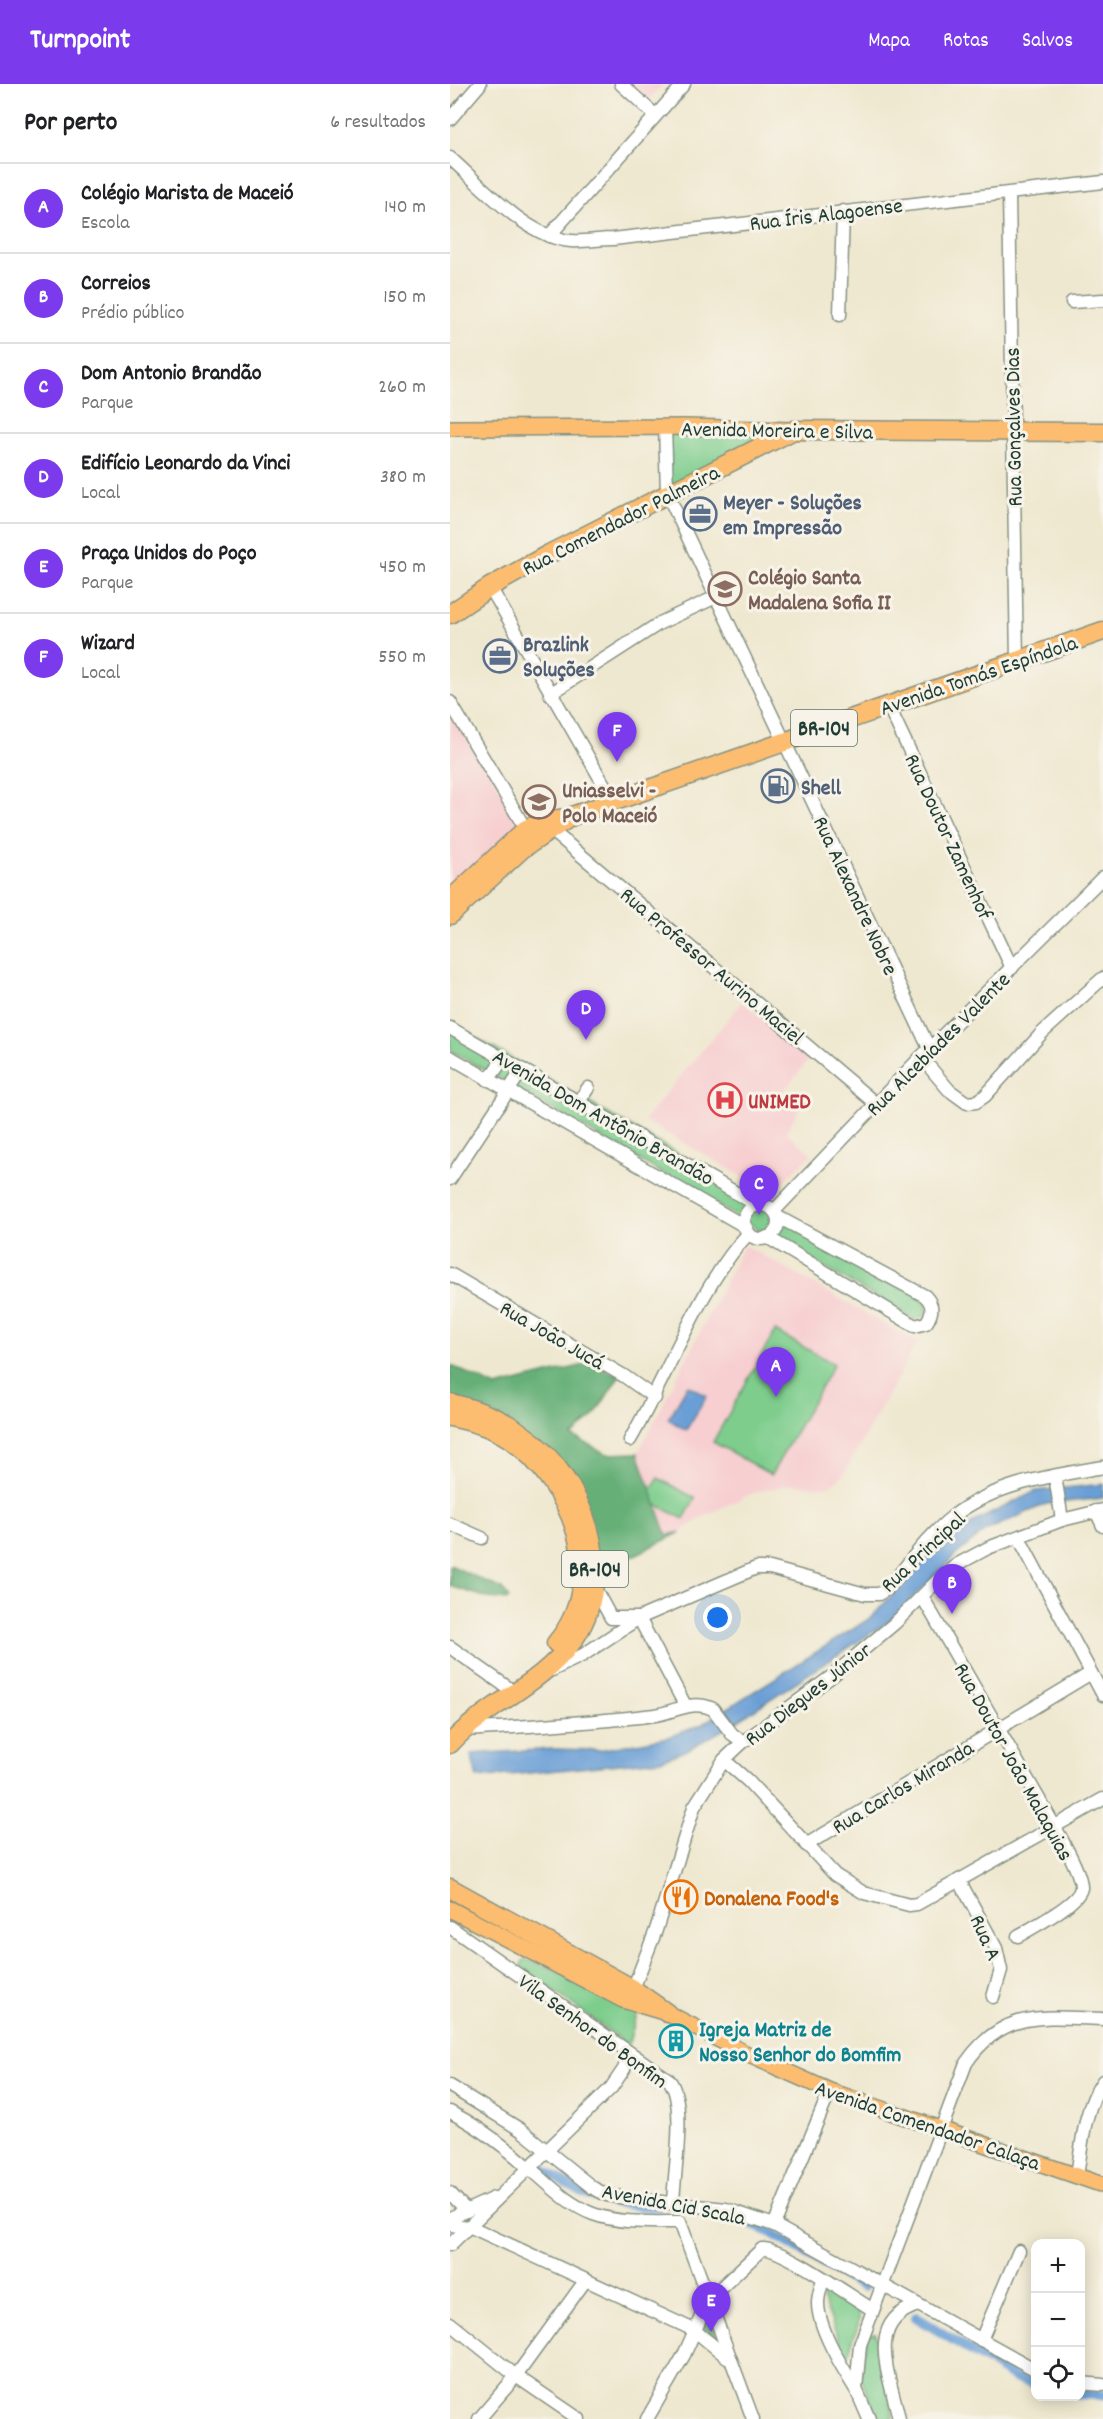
<!DOCTYPE html>
<html lang="pt">
<head>
<meta charset="utf-8">
<style>
	body { margin:0; font-family:Dekko,sans-serif; background:#f6f6f6; color:#202124 }
	.controls { position:absolute; right:18px; bottom:18px; display:grid; overflow:hidden; border-radius:12px; box-shadow:0 3px 15px #0003 }
	.controls button { width:54px; height:54px; display:grid; place-items:center; padding:0; border:0; border-bottom:2px solid #e0e0e0; background:#fff; color:#202124; font:30px sans-serif }
	.you { position:absolute; left:268px; top:1534px; width:21px; height:21px; margin:-15px; border:4px solid #fff; border-radius:50%; background:#1a73e8; box-shadow:0 0 0 9px #1a73e833 }
	.badge { display:grid; place-items:center; width:39px; height:39px; border-radius:50%; background:#7c3aed; color:#fff; font-size:20px; font-weight:700 }
	.pin { position:absolute; translate:-50% -50px; filter:drop-shadow(0 2px 3px #0008) }
	.pin::after { content:''; position:absolute; top:32px; width:21px; height:18px; background:inherit; clip-path:polygon(0 0,100% 0,50% 100%) }
	.list { margin:0; padding:0; list-style:none }
	h2 { display:flex; justify-content:space-between; align-items:center; height:78px; margin:0; padding:0 24px; font-size:26px }
	h2 small { font-size:20px; font-weight:400; color:#757577 }
	.list li { display:grid; grid-template-columns:39px 1fr auto; gap:18px; align-items:center; box-sizing:border-box; height:90px; padding:0 24px; border-top:2px solid #e0e0e0 }
	.list b { display:block; font-size:22px; white-space:nowrap }
	.list p { margin:0; font-size:20px; white-space:nowrap; color:#757577 }
	.list em { font-size:20px; font-style:normal; color:#757577 }
	.icon { flex:none; width:33px; height:33px; fill:none; stroke:currentColor; stroke-width:2; stroke-linecap:round; stroke-linejoin:round }
	.map { position:relative; flex:none; width:653px; height:2335px; overflow:hidden }
	header { display:flex; align-items:center; gap:36px; box-sizing:border-box; height:84px; padding:0 30px; background:#7c3aed; color:#fff }
	header strong { font-size:28px }
	nav { display:flex; gap:33px; margin-inline-start:auto; font-size:21px }
	main { display:flex }
	aside { flex:1; background:#fff }
	.map>svg:first-child { display:block }
</style>
</head>
<body>
<header>
<strong>Turnpoint</strong>
<nav><a>Mapa</a><a>Rotas</a><a>Salvos</a></nav>
</header>
<main>
<aside>
<h2>Por perto<small>6 resultados</small></h2>
<ul class="list">
<li><span class="badge">A</span><div><b>Colégio Marista de Maceió</b><p>Escola</p></div><em>140 m</em></li>
<li><span class="badge">B</span><div><b>Correios</b><p>Prédio público</p></div><em>150 m</em></li>
<li><span class="badge">C</span><div><b>Dom Antonio Brandão</b><p>Parque</p></div><em>260 m</em></li>
<li><span class="badge">D</span><div><b>Edifício Leonardo da Vinci</b><p>Local</p></div><em>380 m</em></li>
<li><span class="badge">E</span><div><b>Praça Unidos do Poço</b><p>Parque</p></div><em>450 m</em></li>
<li><span class="badge">F</span><div><b>Wizard</b><p>Local</p></div><em>550 m</em></li>
</ul>
</aside>
<div class="map">
<svg width="653" height="2335" viewBox="0 0 653 2335">
	<rect width="100%" height="100%" fill="#f7f3e8"/>
	<filter id="ink" filterUnits="userSpaceOnUse"><feTurbulence type="fractalNoise" baseFrequency=".0167" numOctaves="2"/><feDisplacementMap in="SourceGraphic" scale="12" xChannelSelector="R" yChannelSelector="G"/><feConvolveMatrix kernelMatrix="1 2 1 2 8 2 1 2 1" color-interpolation-filters="sRGB"/></filter>
	<filter id="wash" filterUnits="userSpaceOnUse"><feTurbulence type="fractalNoise" baseFrequency=".008" numOctaves="4" result="noise"/><feDisplacementMap in="SourceGraphic" scale="24" xChannelSelector="R" yChannelSelector="G"/><feGaussianBlur stdDeviation="1.35" result="paint"/><feColorMatrix in="noise" values="0 0 0 0 0 0 0 0 0 0 0 0 0 0 0 0 0 1.4 0 .05"/><feComposite in="paint" operator="in"/></filter>
	<g filter="url(#wash)">
		<rect width="100%" height="100%" fill="#efe8d0"/>
		<g fill="#f7cfd1">
			<polygon points="184,0 213,0 199,15"/>
			<polygon points="0,627 75,744 0,814"/>
			<polygon points="91,704 101,723 85,730 76,712"/>
			<polygon points="292,918 360,974 332,1009 350,1023 336,1048 362,1070 321,1109 194,1036"/>
			<polygon points="294,1161 467,1258 394,1390 382,1400 376,1403 340,1400 303,1409 249,1435 231,1448 217,1451 188,1369"/>
		</g>
		<g fill="#7ecd8d" stroke="#4e8560" stroke-width="1.5">
			<polygon points="215,342 326,348 219,403"/>
			<polygon points="0,939 474,1211 478,1230 465,1236 0,966"/>
			<polygon points="325,1247 384,1280 321,1391 263,1358"/>
			<polygon points="208,1394 245,1414 234,1435 203,1419 199,1409"/>
			<polygon points="74,1875 101,1884 188,1927 178,1961 70,1882"/>
			<path d="M379 2202C420 2230 412 2226 398 2271L394 2268 372 2214 374 2205Z"/>
			<polygon points="257,2226 268,2255 249,2241"/>
			<polygon points="426,2249 444,2335 427,2335 411,2293 417,2250"/>
		</g>
		<g fill="#66b078" stroke="#427656" stroke-width="1.5">
			<polygon points="138,1280 170,1291 144,1332 122,1352 157,1370 188,1369 217,1451 231,1448 145,1491 128,1416 0,1319 0,1281 46,1303"/>
			<polygon points="0,1481 52,1505 59,1514 56,1516 38,1514 0,1502"/>
		</g>
		<g fill="#6a9fd6" stroke="#446e85" stroke-width="1.5">
			<polygon points="238,1301 257,1312 236,1346 218,1335"/>
			<polygon points="653,1400 653,1414 596,1420 535,1447 507,1470 438,1538 276,1644 237,1666 211,1676 27,1694 21,1670 103,1665 149,1666 219,1653 251,1641 422,1533 480,1468 526,1437 586,1407"/>
		</g>
		<g fill="none" stroke-linecap="round" stroke-linejoin="round">
			<g stroke="#6a9fd6" stroke-width="10">
				<path d="M89 2082C131 2112 157 2121 208 2123"/>
				<polyline points="283,2133 320,2148 413,2203"/>
				<polyline points="466,2233 567,2295 586,2300"/>
				<polyline points="630,2310 653,2311"/>
			</g>
		</g>
	</g>
	<g filter="url(#ink)">
		<g fill="none" stroke-linecap="round" stroke-linejoin="round">
			<defs>
				<g id="minor">
					<polyline points="171,0 204,30"/>
					<polyline points="0,35 30,0"/>
					<path d="M0 74C31 101 77 154 121 157 134 158 149 155 163 155L653 98"/>
					<polyline points="559,110 567,577"/>
					<polyline points="99,152 234,0"/>
					<polyline points="622,218 653,216"/>
					<polyline points="390,231 393,127"/>
					<polyline points="215,342 217,409 479,964"/>
					<polyline points="40,503 164,718"/>
					<polyline points="100,610 210,539 268,512"/>
					<polyline points="0,618 75,744"/>
					<polyline points="438,621 562,884"/>
					<polyline points="100,745 425,1019"/>
					<polyline points="0,944 307,1121"/>
					<polyline points="0,973 296,1143"/>
					<polyline points="471,973 499,1006 517,1019 526,1018 535,1012 592,949 653,894"/>
					<polyline points="38,996 54,974"/>
					<polyline points="130,1016 138,1004"/>
					<polyline points="0,1095 72,986"/>
					<circle cx="311" cy="1138" r="17"/>
					<polyline points="324,1127 471,973 653,793"/>
					<path d="M317 1153 465 1242 476 1239C483 1229 484 1221 475 1212L328 1133"/>
					<polyline points="0,1190 174,1292 205,1314"/>
					<path d="M180 1356C217 1293 250 1200 299 1149"/>
					<polyline points="605,1392 612,1436"/>
					<polyline points="646,1427 653,1442"/>
					<polyline points="0,1440 32,1454"/>
					<polyline points="569,1454 653,1611"/>
					<polyline points="143,1501 161,1534 189,1534 235,1621"/>
					<path d="M473 1514 605 1743C612 1757 632 1790 631 1804 629 1819 582 1844 568 1852"/>
					<polyline points="0,1563 57,1603"/>
					<path d="M102 1586 133 1571 189 1534 306 1484H320L415 1510H429L437 1505C458 1481 477 1453 502 1433 545 1399 601 1392 653 1383"/>
					<path d="M15 1646C78 1642 141 1639 205 1631 225 1628 242 1615 263 1625L282 1650 293 1658"/>
					<polyline points="274,1676 298,1697 385,1791 414,1809 459,1821 467,1820 653,1715"/>
					<polyline points="356,1761 641,1589"/>
					<polyline points="509,1796 546,1864 551,1886 543,1913"/>
					<path d="M0 1843 219 1996C237 2018 224 2089 223 2118"/>
					<polyline points="183,1905 206,1846 244,1723 274,1676 293,1658 382,1592 445,1539 491,1493 508,1480 538,1464 612,1436 653,1426"/>
					<polyline points="0,2002 71,2046 143,2104 157,2111 183,2115 276,2125 324,2141 586,2286"/>
					<path d="M0 2028C28 2042 52 2060 76 2081 98 2099 115 2119 143 2130 170 2140 201 2138 230 2138L303 2335"/>
					<path d="M627 2092C632 2060 634 2024 653 1997"/>
					<polyline points="0,2109 17,2127"/>
					<polyline points="0,2134 44,2114"/>
					<polyline points="0,2141 21,2143 244,2246 277,2273"/>
					<polyline points="324,2141 380,2007"/>
					<polyline points="0,2161 161,2004 174,1985 179,1970"/>
					<path d="M373 2196C371 2203 368 2211 368 2219 368 2244 392 2283 405 2304"/>
					<polyline points="0,2239 66,2292 129,2335"/>
					<polyline points="531,2256 569,2167"/>
					<polyline points="630,2299 653,2301"/>
					<polyline points="29,2335 66,2292 135,2197"/>
					<path d="M197 2335 234 2271 259 2215 312 2165C330 2162 403 2214 423 2226"/>
					<path d="M419 2335 406 2305 410 2261 516 1979C553 1925 594 1933 653 1935"/>
					<path d="M449 2335C441 2294 413 2238 468 2221"/>
				</g>
				<g id="major">
					<polyline points="0,344 236,343 344,346"/>
					<polyline points="0,814 75,744 92,736 120,732"/>
					<polyline points="0,1825 173,1916 217,1929 297,1970 380,2007 653,2101"/>
				</g>
				<g id="highway">
					<polyline points="0,530 40,503 99,470 344,346 653,348"/>
					<polyline points="0,831 72,765 122,732 653,547"/>
					<path d="M0 1319C26 1325 50 1333 71 1349 134 1393 171 1490 122 1558 90 1602 36 1620 0 1660"/>
					<path d="M0 1333C20 1337 43 1343 60 1355 121 1399 161 1495 106 1559"/>
					<polyline points="0,1804 183,1905 217,1929"/>
				</g>
			</defs>
			<use href="#minor" stroke="#879282" stroke-width="15"/>
			<use href="#major" stroke="#879282" stroke-width="18"/>
			<use href="#highway" stroke="#879282" stroke-width="21"/>
			<use href="#minor" stroke="#fff" stroke-width="12"/>
			<use href="#major" stroke="#fcbd6f" stroke-width="15"/>
			<use href="#highway" stroke="#fcbd6f" stroke-width="18"/>
		</g>
	</g>
	<defs>
		<symbol id="office-ring" viewBox="-11 -11 22 22"><circle r="9.5" fill="#f7f3e8" stroke="#5c6f8a" stroke-width="1.5"/><path d="M-6-3h4V-5.5h4V-3h4V5H-6ZM-1-4.5V-3h2v-1.5ZM-6 0V1H6V0Z" fill="#5c6f8a"/></symbol>
		<symbol id="school-ring" viewBox="-11 -11 22 22"><circle r="9.5" fill="#f7f3e8" stroke="#8d6e63" stroke-width="1.5"/><path d="M0-5L7-2L0 1L-7-2ZM-4 1L0 2.5L4 1V4Q0 6-4 4Z" fill="#8d6e63"/></symbol>
		<symbol id="fuel-ring" viewBox="-11 -11 22 22"><circle r="9.5" fill="#f7f3e8" stroke="#5c6f8a" stroke-width="1.5"/><path d="M-5.5-6h7V0h2V4h1.3V-2.5L3-4.5l.8-.8L6-3V5H2.5V1h-1V6h-7ZM-4.2-4.7v3.2H.2V-4.7Z" fill="#5c6f8a"/></symbol>
		<symbol id="university-ring" viewBox="-11 -11 22 22"><circle r="9.5" fill="#f7f3e8" stroke="#8d6e63" stroke-width="1.5"/><path d="M0-5L7-2L0 1L-7-2ZM-4 1L0 2.5L4 1V4Q0 6-4 4Z" fill="#8d6e63"/></symbol>
		<symbol id="hospital-ring" viewBox="-11 -11 22 22"><circle r="9.5" fill="#f7f3e8" stroke="#e0444e" stroke-width="1.5"/><path d="M-5-5h3v3.5h4V-5h3V5h-3V1.5h-4V5h-3Z" fill="#e0444e"/></symbol>
		<symbol id="restaurant-ring" viewBox="-11 -11 22 22"><circle r="9.5" fill="#f7f3e8" stroke="#e8710a" stroke-width="1.5"/><path d="M-5-6h1v4h1v-4h1v4h1v-4h1v5L-1.5 .5V6h-2V.5L-5-1ZM5-6V6H3V1.5H1.5Q1.5-4 5-6Z" fill="#e8710a"/></symbol>
		<symbol id="building-ring" viewBox="-11 -11 22 22"><circle r="9.5" fill="#f7f3e8" stroke="#0f9aa8" stroke-width="1.5"/><path d="M-4-6H4V6H1V3H-1V6H-4ZM-2.5-4.3h1.7v1.8h-1.7ZM.8-4.3h1.7v1.8H.8ZM-2.5-1h1.7V.8h-1.7ZM.8-1h1.7V.8H.8Z" fill="#0f9aa8"/></symbol>
	</defs>
	<g fill-rule="evenodd">
		<use href="#office-ring" x="231" y="411" width="38" height="38"/>
		<use href="#school-ring" x="256" y="486" width="38" height="38"/>
		<use href="#office-ring" x="31" y="553" width="38" height="38"/>
		<use href="#fuel-ring" x="309" y="683" width="38" height="38"/>
		<use href="#university-ring" x="70" y="699" width="38" height="38"/>
		<use href="#hospital-ring" x="256" y="997" width="38" height="38"/>
		<use href="#restaurant-ring" x="212" y="1794" width="38" height="38"/>
		<use href="#building-ring" x="207" y="1938" width="38" height="38"/>
	</g>
	<g text-anchor="middle" stroke-width="6" stroke-linejoin="round" paint-order="stroke">
		<g fill="#f7f3e8" stroke="#60746a" stroke-width="1.5">
			<rect x="341" y="626" width="66" height="36" rx="4.5"/>
			<rect x="112" y="1467" width="66" height="36" rx="4.5"/>
		</g>
		<g font-size="21" font-weight="bold" fill="#1f3d34">
			<text x="374" y="651">BR-104</text>
			<text x="145" y="1492">BR-104</text>
		</g>
		<g font-size="22" fill="#1f3d34" stroke="#f7f3e8">
			<text transform="translate(376 129) rotate(-7)" y="8">Rua Íris Alagoense</text>
			<text transform="translate(562 343) rotate(-91)" y="8">Rua Gonçalves Dias</text>
			<text transform="translate(327 345) rotate(1)" y="8">Avenida Moreira e Silva</text>
			<text transform="translate(170 435) rotate(-27)" y="8">Rua Comendador Palmeira</text>
			<text transform="translate(528 590) rotate(-19)" y="8">Avenida Tomás Espíndola</text>
			<text transform="translate(500 752) rotate(65)" y="8">Rua Doutor Zamenhof</text>
			<text transform="translate(407 811) rotate(65)" y="8">Rua Alexandre Nobre</text>
			<text transform="translate(263 881) rotate(40)" y="8">Rua Professor Aurino Maciel</text>
			<text transform="translate(487 959) rotate(-45)" y="8">Rua Alcebíades Valente</text>
			<text transform="translate(154 1032) rotate(30)" y="8">Avenida Dom Antônio Brandão</text>
			<text transform="translate(103 1250) rotate(30)" y="8">Rua João Jucá</text>
			<text transform="translate(472 1467) rotate(-43)" y="8">Rua Principal</text>
			<text transform="translate(357 1609) rotate(-38)" y="8">Rua Diegues Júnior</text>
			<text transform="translate(565 1677) rotate(61)" y="8">Rua Doutor João Malaquias</text>
			<text transform="translate(452 1702) rotate(-31)" y="8">Rua Carlos Miranda</text>
			<text transform="translate(537 1853) rotate(66)" y="8">Rua A</text>
			<text transform="translate(144 1946) rotate(36)" y="8">Vila Senhor do Bonfim</text>
			<text transform="translate(478 2040) rotate(19)" y="8">Avenida Comendador Calaça</text>
			<text transform="translate(224 2119) rotate(11)" y="8">Avenida Cid Scala</text>
		</g>
		<g font-size="22" font-weight="bold" fill="#4e5e75" stroke="#f7f3e8" text-anchor="start">
			<text x="273" y="425">Meyer - Soluções<tspan x="273" dy="25">em Impressão</tspan></text>
			<text x="73" y="567">Brazlink<tspan x="73" dy="25">Soluções</tspan></text>
			<text x="351" y="710">Shell</text>
		</g>
		<g font-size="22" font-weight="bold" fill="#785e54" stroke="#f7f3e8" text-anchor="start">
			<text x="298" y="500">Colégio Santa<tspan x="298" dy="25">Madalena Sofia II</tspan></text>
			<text x="112" y="713">Uniasselvi -<tspan x="112" dy="25">Polo Maceió</tspan></text>
		</g>
		<g font-size="22" font-weight="bold" fill="#be3a42" stroke="#f7f3e8" text-anchor="start">
			<text x="298" y="1024">UNIMED</text>
		</g>
		<g font-size="22" font-weight="bold" fill="#c56008" stroke="#f7f3e8" text-anchor="start">
			<text x="254" y="1821">Donalena Food's</text>
		</g>
		<g font-size="22" font-weight="bold" fill="#0d838f" stroke="#f7f3e8" text-anchor="start">
			<text x="249" y="1952">Igreja Matriz de<tspan x="249" dy="25">Nosso Senhor do Bomfim</tspan></text>
		</g>
	</g>
</svg>
<div class="controls">
<button>+</button>
<button>−</button>
<button><svg class="icon" aria-label="locate" viewBox="0 0 24 24"><circle cx="12" cy="12" r="6"/><path d="M12 2v4M12 18v4M2 12h4M18 12h4"/></svg></button>
</div>
<div class="you"></div>
<div class="pin badge" style="left:326px;top:1313px">A</div>
<div class="pin badge" style="left:502px;top:1530px">B</div>
<div class="pin badge" style="left:309px;top:1131px">C</div>
<div class="pin badge" style="left:136px;top:956px">D</div>
<div class="pin badge" style="left:261px;top:2248px">E</div>
<div class="pin badge" style="left:167px;top:678px">F</div>
</div>
</main>
</body>
</html>
